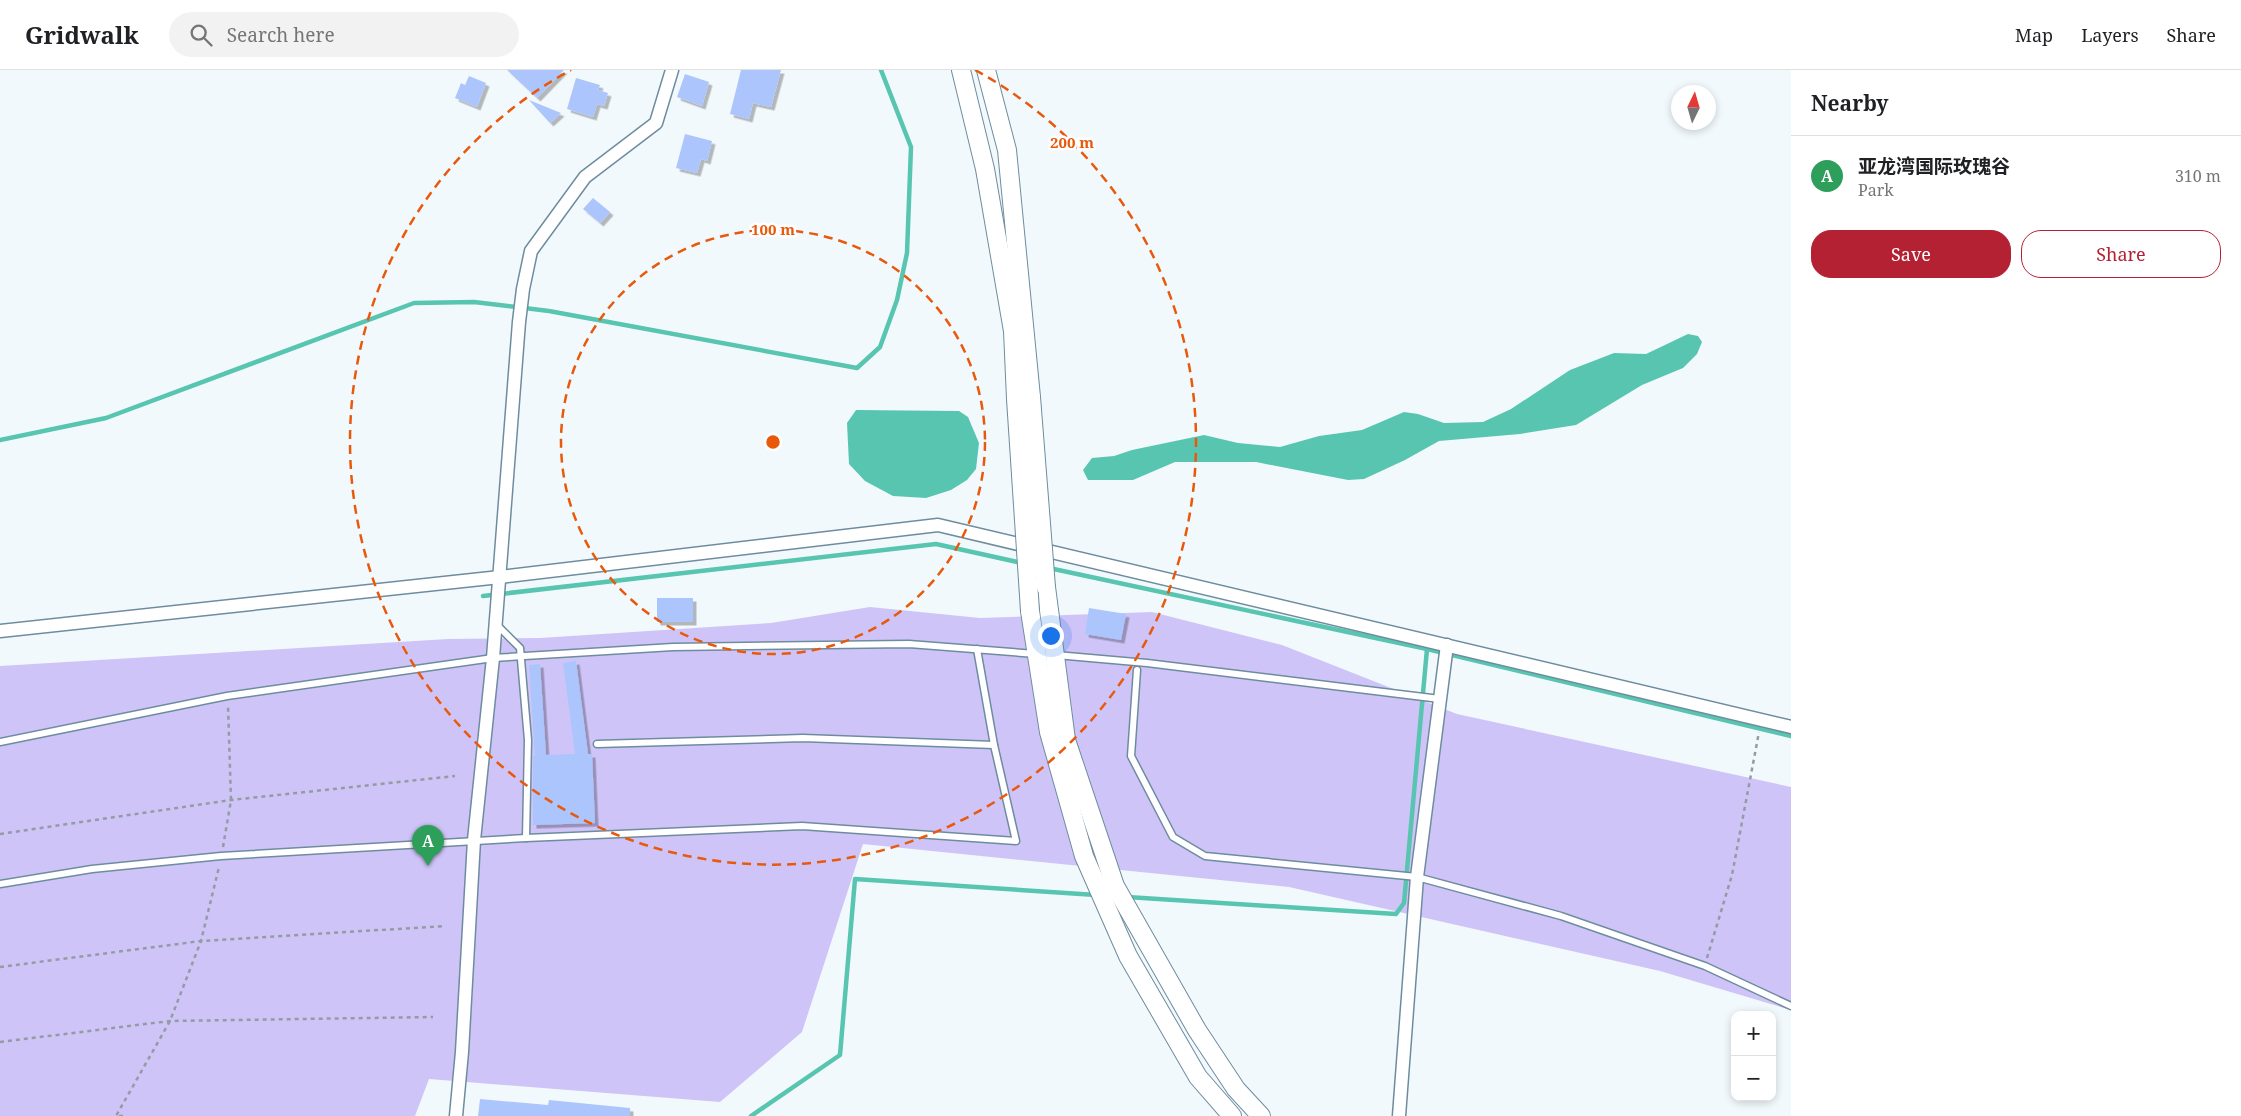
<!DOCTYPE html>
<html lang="en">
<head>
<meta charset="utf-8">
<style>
	body { margin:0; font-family:"Noto Serif","Noto Sans SC",serif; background:#f2f2f2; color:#202124 }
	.controls { position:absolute; right:15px; bottom:15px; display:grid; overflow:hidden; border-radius:10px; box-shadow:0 2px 8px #0003 }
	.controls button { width:45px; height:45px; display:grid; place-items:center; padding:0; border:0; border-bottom:1px solid #e0e0e0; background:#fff; color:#202124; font:25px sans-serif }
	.compass { position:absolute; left:1671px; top:15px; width:45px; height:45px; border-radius:50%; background:#fff; box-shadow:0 2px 8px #0003; rotate:5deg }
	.you { position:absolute; left:1050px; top:565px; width:18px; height:18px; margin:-12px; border:4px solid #fff; border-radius:50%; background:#1a73e8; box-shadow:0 0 0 8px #1a73e833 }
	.badge { display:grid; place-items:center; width:32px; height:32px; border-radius:50%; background:#b42133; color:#fff; font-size:16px; font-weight:700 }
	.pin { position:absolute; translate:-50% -41px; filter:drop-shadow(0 1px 2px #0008) }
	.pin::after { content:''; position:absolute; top:26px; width:18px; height:15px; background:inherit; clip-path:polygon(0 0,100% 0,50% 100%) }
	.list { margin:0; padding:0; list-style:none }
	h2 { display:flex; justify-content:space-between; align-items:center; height:65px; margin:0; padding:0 20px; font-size:21px }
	h2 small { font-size:16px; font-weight:400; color:#757577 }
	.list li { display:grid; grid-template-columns:32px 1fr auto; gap:15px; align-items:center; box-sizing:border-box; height:80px; padding:0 20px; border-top:1px solid #e0e0e0 }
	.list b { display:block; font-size:19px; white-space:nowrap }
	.list p { margin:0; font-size:16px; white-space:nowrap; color:#757577 }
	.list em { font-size:16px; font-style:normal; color:#757577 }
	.actions { display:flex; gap:10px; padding:15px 20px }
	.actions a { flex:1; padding:11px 0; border:1px solid #b42133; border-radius:20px; text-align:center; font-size:18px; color:#b42133 }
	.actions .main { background:#b42133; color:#fff }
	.icon { flex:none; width:28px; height:28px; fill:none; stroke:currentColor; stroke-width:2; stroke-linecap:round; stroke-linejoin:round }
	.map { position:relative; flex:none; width:1791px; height:1046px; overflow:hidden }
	header { display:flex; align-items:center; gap:30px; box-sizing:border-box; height:70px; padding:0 25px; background:#fff; border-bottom:1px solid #e0e0e0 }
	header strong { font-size:24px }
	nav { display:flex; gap:28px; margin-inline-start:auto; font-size:18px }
	.search { width:350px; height:45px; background:#f2f2f2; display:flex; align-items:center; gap:12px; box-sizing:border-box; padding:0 18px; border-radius:28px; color:#757577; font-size:19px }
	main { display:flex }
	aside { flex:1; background:#fff }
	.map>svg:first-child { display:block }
</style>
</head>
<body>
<header>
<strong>Gridwalk</strong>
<div class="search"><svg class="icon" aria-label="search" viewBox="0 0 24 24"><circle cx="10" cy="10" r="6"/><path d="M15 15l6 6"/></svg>Search here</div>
<nav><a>Map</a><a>Layers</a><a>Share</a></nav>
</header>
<main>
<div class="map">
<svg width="1791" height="1046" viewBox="0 0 1791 1046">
	<defs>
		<filter id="shadow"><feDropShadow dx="3.5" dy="3.5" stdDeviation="0" flood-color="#0004"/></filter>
	</defs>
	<rect width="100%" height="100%" fill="#f2f9fd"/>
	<polygon fill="#cfc4f8" points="870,537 980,548 1152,542 1282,575 1457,644 1791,717 1791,940 1660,901 1289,817 863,774 802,962 720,1032 429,1009 415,1046 0,1046 0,596 448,569 540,568 771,553"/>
	<g fill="#58c5b0">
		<polygon points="1688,264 1698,266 1702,272 1697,284 1683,298 1642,315 1576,355 1520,364 1439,371 1405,390 1364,409 1348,410 1256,392 1175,392 1133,410 1088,410 1083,400 1092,388 1114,386 1132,380 1204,365 1238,373 1280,377 1319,366 1362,360 1404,342 1418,344 1444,353 1483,352 1511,339 1570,300 1614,283 1646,284"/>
		<polygon points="856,340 959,341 968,347 979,373 976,399 967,410 951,420 926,428 893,426 865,411 849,394 847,353"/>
	</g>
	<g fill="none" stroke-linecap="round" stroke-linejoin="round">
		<g stroke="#58c5b0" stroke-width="4.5">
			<polyline points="0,370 106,348 414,233 474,232 549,241 857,298 880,277 897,230 907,183 911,77 881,0"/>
			<polyline points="1049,498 1427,579 1791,666"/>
			<polyline points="483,526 936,474 1022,493"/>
			<polyline points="1127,827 1396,844 1404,833 1427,579"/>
			<polyline points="751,1046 840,985 855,809 1096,825"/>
		</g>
	</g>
	<g fill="#acc5fd" filter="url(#shadow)">
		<polygon points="507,0 564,0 537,28"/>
		<polygon points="741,0 781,0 771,37 753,33 749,49 730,44"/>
		<polygon points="685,4 709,12 702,36 677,27"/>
		<polygon points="469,6 486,13 477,37 455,28 461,13 465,15"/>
		<polygon points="576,8 600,15 598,20 608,23 604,36 597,34 593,47 567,39"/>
		<polygon points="529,30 561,43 550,53"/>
		<polygon points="685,64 712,71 707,91 701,89 697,103 676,98"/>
		<polygon points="593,128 610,142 600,153 583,139"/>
		<rect x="657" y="528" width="36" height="24"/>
		<polygon points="1089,538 1126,544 1121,570 1085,564"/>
		<polygon points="576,591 588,684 592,684 595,753 533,755 533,686 535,686 529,595 540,594 546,685 575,684 563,593"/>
		<polygon points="480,1029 548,1035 549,1030 630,1038 630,1046 478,1046"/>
	</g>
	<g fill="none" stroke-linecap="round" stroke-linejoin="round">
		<defs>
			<g id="lane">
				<polyline points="497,555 520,578 528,670 526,768"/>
				<polyline points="977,579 994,675"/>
				<polyline points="1056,585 1147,593 1440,629"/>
				<polyline points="1137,600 1131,686 1173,767 1205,786 1417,807 1561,846 1705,896 1791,936"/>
				<polyline points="0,672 227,626 493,588 673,577 909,574 1036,584"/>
				<polyline points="0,814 92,799 221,786 526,768 802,756 1016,771 994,675 803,668 597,674"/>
			</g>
			<g id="street">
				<polyline points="0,561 500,507 938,455 1791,657"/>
				<polyline points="456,1046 462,982 474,770 493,588 519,252 523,219 531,181 585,107 656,53 672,0"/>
				<polyline points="1399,1046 1417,807 1447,575"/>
			</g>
			<g id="secondary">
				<polyline points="961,0 985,99 1013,261 1016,329"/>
				<polyline points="986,0 1007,80 1031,327"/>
				<polyline points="1046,517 1066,670 1115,816 1197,960 1236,1019 1261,1046"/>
				<polyline points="1030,541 1049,662 1084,786 1128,886 1198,1007 1232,1046"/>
			</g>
		</defs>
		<use href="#lane" stroke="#6e8c9f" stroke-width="9"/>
		<use href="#street" stroke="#6e8c9f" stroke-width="15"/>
		<use href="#secondary" stroke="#6e8c9f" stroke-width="20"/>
		<g stroke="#939ca2" stroke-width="2.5" stroke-dasharray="4 4" stroke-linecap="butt">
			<polyline points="0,764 231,730 455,706"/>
			<polyline points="223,777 231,730 228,635"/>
			<polyline points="1707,888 1732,805 1759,662"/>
			<polyline points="0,897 201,871 445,856"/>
			<polyline points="0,972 170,951 433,947"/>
			<polyline points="123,1046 116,1046 170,951 201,871 219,797"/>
		</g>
		<use href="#lane" stroke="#fff" stroke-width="6"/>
		<use href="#street" stroke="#fff" stroke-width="12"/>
		<use href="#secondary" stroke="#fff" stroke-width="18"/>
		<defs>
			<g id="secondary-bridge">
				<polyline points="1031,327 1046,517"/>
				<polyline points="1016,329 1030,541"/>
			</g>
		</defs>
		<use href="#secondary-bridge" stroke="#6e8c9f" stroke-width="20" stroke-linecap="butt"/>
		<use href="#secondary-bridge" stroke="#fff" stroke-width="18"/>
	</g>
	<g fill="none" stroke="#e8590c" stroke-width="2.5" stroke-dasharray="9 6">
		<circle cx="773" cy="372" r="212"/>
		<path d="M975 0A423 423 0 1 1 571 0"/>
	</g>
	<circle cx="773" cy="372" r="8" fill="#e8590c" stroke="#fff" stroke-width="2.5"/>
	<g font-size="15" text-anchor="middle" font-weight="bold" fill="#e8590c" stroke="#fff" stroke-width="5" stroke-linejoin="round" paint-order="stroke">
		<text x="1072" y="78">200 m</text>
		<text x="773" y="165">100 m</text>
	</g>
</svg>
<div class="controls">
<button>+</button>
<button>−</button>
</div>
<svg class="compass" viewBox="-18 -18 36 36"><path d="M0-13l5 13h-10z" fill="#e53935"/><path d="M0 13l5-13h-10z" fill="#757577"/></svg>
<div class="you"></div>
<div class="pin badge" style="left:428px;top:796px;background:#2e9e5b">A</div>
</div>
<aside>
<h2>Nearby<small></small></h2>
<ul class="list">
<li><span class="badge" style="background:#2e9e5b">A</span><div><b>亚龙湾国际玫瑰谷</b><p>Park</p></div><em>310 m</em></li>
</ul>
<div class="actions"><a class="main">Save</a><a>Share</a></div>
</aside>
</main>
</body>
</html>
